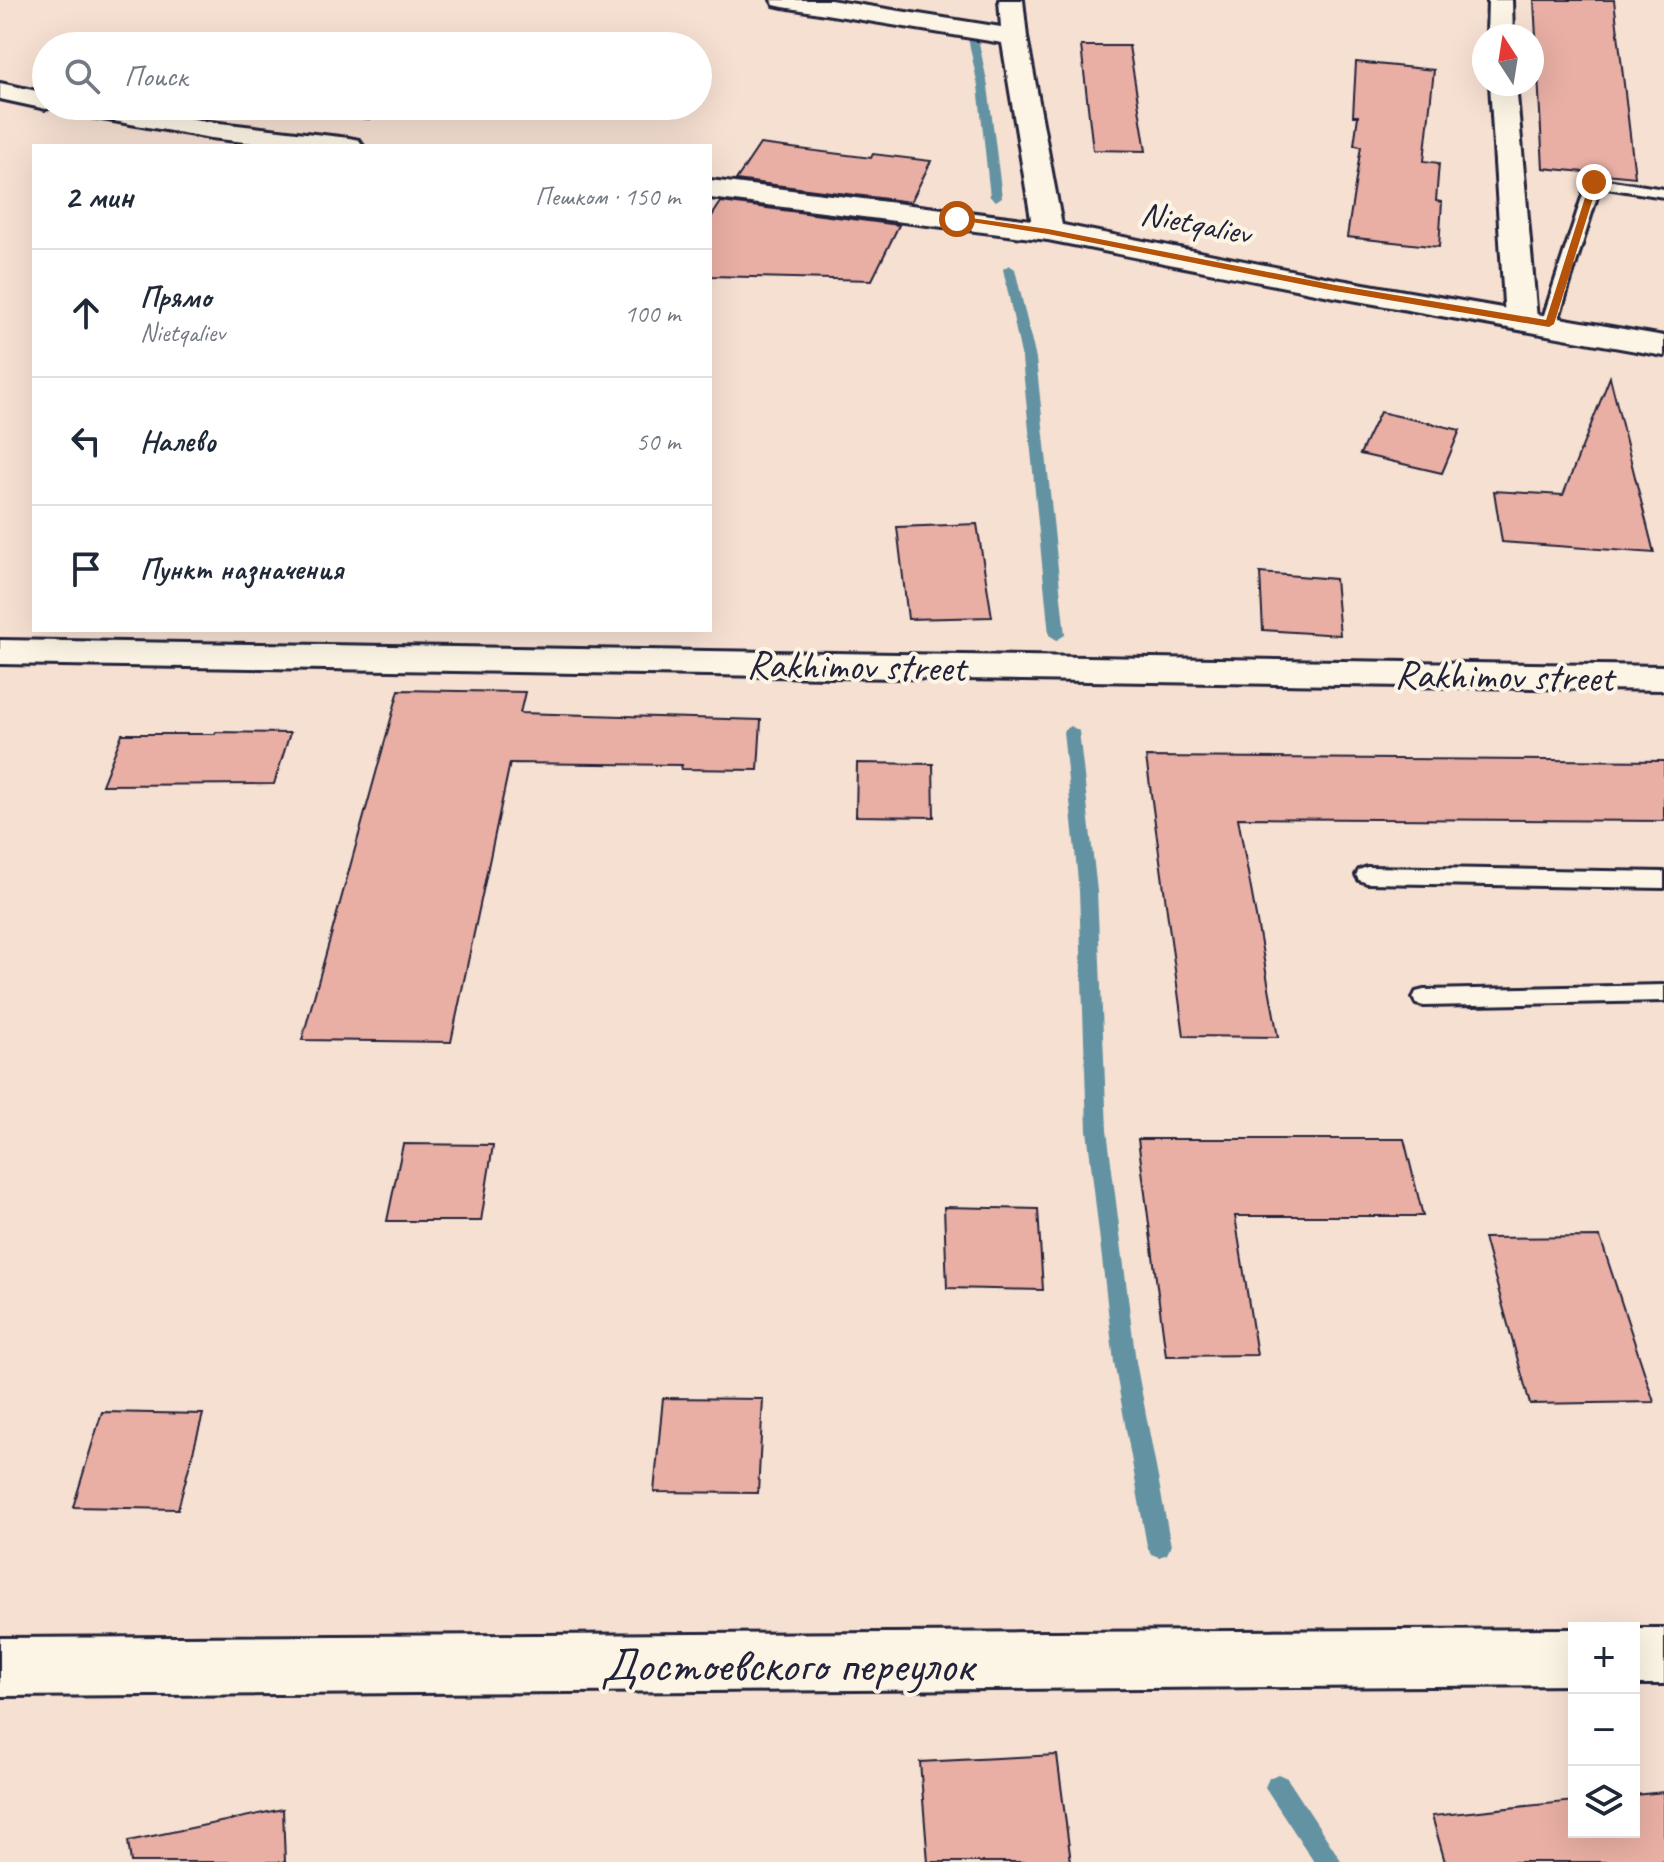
<!DOCTYPE html>
<html lang="ru">
<head>
<meta charset="utf-8">
<style>
	body { margin:0; font-family:Caveat,sans-serif; background:#f6f6f7; color:#1f2937 }
	.controls { position:absolute; right:24px; bottom:24px; display:grid; overflow:hidden; border-radius:0px; box-shadow:0 8px 32px #0002 }
	.controls button { width:72px; height:72px; display:grid; place-items:center; padding:0; border:0; border-bottom:2px solid #e0e1e3; background:#fff; color:#1f2937; font:40px sans-serif }
	.compass { position:absolute; left:1472px; top:24px; width:72px; height:72px; border-radius:50%; background:#fff; box-shadow:0 8px 32px #0002; rotate:348deg }
	.stop { position:absolute; width:24px; height:24px; margin:-18px; border:6px solid #b45309; border-radius:50%; background:#fff }
	.stop.end { background:#b45309; border-color:#fff; box-shadow:0 2px 8px #0008 }
	.list { margin:0; padding:0; list-style:none }
	h2 { display:flex; justify-content:space-between; align-items:center; height:104px; margin:0; padding:0 32px; font-size:34px }
	h2 small { font-size:26px; font-weight:400; color:#747a83 }
	.list li { display:grid; grid-template-columns:52px 1fr auto; gap:24px; align-items:center; box-sizing:border-box; height:128px; padding:0 32px; border-top:2px solid #e0e1e3 }
	.list b { display:block; font-size:30px; white-space:nowrap }
	.list p { margin:0; font-size:26px; white-space:nowrap; color:#747a83 }
	.list em { font-size:26px; font-style:normal; color:#747a83 }
	.icon { flex:none; width:44px; height:44px; fill:none; stroke:currentColor; stroke-width:2; stroke-linecap:round; stroke-linejoin:round }
	.map { position:relative; flex:none; width:1664px; height:1862px; overflow:hidden }
	.search { position:absolute; background:#fff; box-shadow:0 8px 32px #0002; left:32px; top:32px; width:680px; height:88px; display:flex; align-items:center; gap:20px; box-sizing:border-box; padding:0 28px; border-radius:44px; color:#747a83; font-size:30px }
	.panel { position:absolute; background:#fff; box-shadow:0 8px 32px #0002; left:32px; top:144px; width:680px; height:488px; border-radius:0px }
	.map>svg:first-child { display:block }
</style>
</head>
<body>
<div class="map">
<svg width="1664" height="1862" viewBox="0 0 1664 1862">
	<rect width="100%" height="100%" fill="#f6e0d2"/>
	<filter id="ink" filterUnits="userSpaceOnUse"><feTurbulence type="fractalNoise" baseFrequency=".0125" numOctaves="2"/><feDisplacementMap in="SourceGraphic" scale="16" xChannelSelector="R" yChannelSelector="G"/><feConvolveMatrix kernelMatrix="1 2 1 2 8 2 1 2 1" color-interpolation-filters="sRGB"/></filter>
	<g filter="url(#ink)">
		<g fill="none" stroke-linecap="round" stroke-linejoin="round">
			<g fill="#6393a2" fill-rule="evenodd">
				<polygon points="973,35 978,38 988,86 1002,197 996,201 990,197 978,86 968,38"/>
				<polygon points="1009,265 1015,269 1036,359 1065,635 1057,640 1049,635 1022,359 1003,269"/>
				<polygon points="1071,726 1079,731 1097,891 1107,1130 1136,1362 1171,1546 1167,1554 1159,1557 1151,1554 1147,1546 1114,1362 1087,1130 1079,891 1063,731"/>
				<polygon points="1278,1774 1287,1778 1342,1862 1314,1862 1265,1787 1269,1778"/>
			</g>
		</g>
		<g fill="#e9afa4" stroke="#22223b" stroke-width="2">
			<polygon points="1534,0 1614,0 1635,177 1543,168"/>
			<polygon points="1081,46 1129,46 1146,151 1093,150"/>
			<polygon points="1356,62 1434,70 1424,161 1439,163 1436,201 1442,202 1439,247 1347,237 1361,146 1354,145 1358,116 1353,116"/>
			<polygon points="307,106 370,106 369,119 304,110"/>
			<polygon points="760,144 871,158 873,154 931,161 911,202 736,180"/>
			<polygon points="721,202 899,225 872,280 710,276 710,219"/>
			<polygon points="1610,377 1654,553 1502,542 1494,491 1563,495"/>
			<polygon points="1380,412 1460,430 1442,473 1360,454"/>
			<polygon points="977,524 992,617 908,619 897,527"/>
			<polygon points="1260,573 1335,579 1340,635 1263,630"/>
			<polygon points="399,690 525,692 520,713 761,720 758,770 681,769 682,765 510,763 451,1042 302,1040"/>
			<polygon points="216,732 290,733 274,784 102,785 122,734 215,734"/>
			<polygon points="1146,757 1664,761 1664,821 1238,818 1278,1037 1184,1036"/>
			<polygon points="857,763 933,764 934,817 856,816"/>
			<polygon points="1138,1139 1404,1139 1423,1216 1235,1216 1257,1355 1166,1356"/>
			<polygon points="403,1144 493,1145 481,1221 387,1221"/>
			<polygon points="944,1207 1038,1209 1043,1290 947,1288"/>
			<polygon points="1600,1237 1654,1402 1530,1404 1484,1238"/>
			<polygon points="663,1398 763,1399 758,1493 654,1492"/>
			<polygon points="102,1412 203,1414 178,1509 73,1507"/>
			<polygon points="1057,1755 1071,1862 928,1862 920,1762"/>
			<polygon points="1664,1792 1664,1862 1445,1862 1432,1816 1574,1801 1574,1832 1634,1832 1634,1795"/>
			<polygon points="283,1809 285,1862 131,1862 128,1841"/>
		</g>
		<g fill="none" stroke-linecap="round" stroke-linejoin="round">
			<defs>
				<g id="lane">
					<polygon points="1594,178 1664,189 1664,197 1600,187 1557,324 1549,329 1543,327 1541,324 1587,182"/>
					<polygon points="1367,867 1664,872 1664,888 1367,883 1359,880 1356,875 1359,870"/>
					<polygon points="1664,985 1664,1001 1424,1006 1416,1004 1413,998 1416,992 1424,990"/>
				</g>
				<g id="street">
					<polygon points="771,0 830,0 1001,27 999,0 1023,0 1027,37 1063,231 1058,237 1048,240 1038,237 1033,231 1002,43 783,7 774,5"/>
					<polygon points="1488,0 1512,0 1513,36 1487,36"/>
					<polygon points="1490,84 1516,84 1537,319 1532,326 1521,328 1510,326 1505,319"/>
					<polygon points="1633,1628 1664,1628 1664,1684 1634,1684"/>
					<polygon points="1574,1629 1574,1685 0,1696 0,1638"/>
				</g>
				<g id="secondary">
					<polygon points="0,83 46,93 46,106 56,106 46,109 0,99"/>
					<polygon points="60,106 120,106 211,122 349,138 359,140 363,146 278,146 211,138 73,114 63,112"/>
					<polygon points="710,180 1048,222 1335,279 1664,336 1664,356 1335,297 1048,240 710,198"/>
					<polygon points="0,640 1664,666 1664,690 0,664"/>
				</g>
			</defs>
			<use href="#lane" stroke="#22223b" stroke-width="6"/>
			<use href="#street" stroke="#22223b" stroke-width="6"/>
			<use href="#secondary" stroke="#22223b" stroke-width="6"/>
			<use href="#lane" fill="#fcf5e5" fill-rule="evenodd"/>
			<use href="#street" fill="#fcf5e5" fill-rule="evenodd"/>
			<use href="#secondary" fill="#fcf5e5" fill-rule="evenodd"/>
		</g>
	</g>
	<polygon fill="#b45309" points="1594,179 1598,182 1554,324 1549,327 1335,291 1048,234 952,219 957,216 1048,229 1335,285 1546,320 1590,182"/>
	<g text-anchor="middle" stroke-width="8" stroke-linejoin="round" paint-order="stroke">
		<g font-size="34" fill="#22223b" stroke="#fcf5e5">
			<text transform="translate(1196 222) rotate(11)" y="12">Nietqaliev</text>
		</g>
		<g font-size="40" fill="#22223b" stroke="#fcf5e5">
			<text transform="translate(856 665) rotate(1)" y="14">Rakhimov street</text>
			<text transform="translate(1504 675) rotate(1)" y="14">Rakhimov street</text>
		</g>
		<g font-size="48" fill="#22223b" stroke="#fcf5e5">
			<text x="787" y="1681">Достоевского переулок</text>
		</g>
	</g>
</svg>
<div class="controls">
<button>+</button>
<button>−</button>
<button><svg class="icon" aria-label="layers" viewBox="0 0 24 24"><path d="M12 4l9 5-9 5-9-5zM3 14l9 5 9-5"/></svg></button>
</div>
<svg class="compass" viewBox="-18 -18 36 36"><path d="M0-13l5 13h-10z" fill="#e53935"/><path d="M0 13l5-13h-10z" fill="#747a83"/></svg>
<div class="stop" style="left:957px;top:219px"></div>
<div class="stop end" style="left:1594px;top:182px"></div>
<div class="search"><svg class="icon" aria-label="search" viewBox="0 0 24 24"><circle cx="10" cy="10" r="6"/><path d="M15 15l6 6"/></svg>Поиск</div>
<section class="panel">
<h2>2 мин<small>Пешком · 150 m</small></h2>
<ul class="list">
<li><svg class="icon" aria-label="ahead" viewBox="0 0 24 24"><path d="M12 20V5M6 11l6-6 6 6"/></svg><div><b>Прямо</b><p>Nietqaliev</p></div><em>100 m</em></li>
<li><svg class="icon" aria-label="left" viewBox="0 0 24 24"><path d="M17 20v-9H6M10 6l-5 5 5 5"/></svg><div><b>Налево</b></div><em>50 m</em></li>
<li><svg class="icon" aria-label="arrive" viewBox="0 0 24 24"><path d="M6 21V4h12l-3 4 3 4H6"/></svg><div><b>Пункт назначения</b></div></li>
</ul>
</section>
</div>
</body>
</html>
